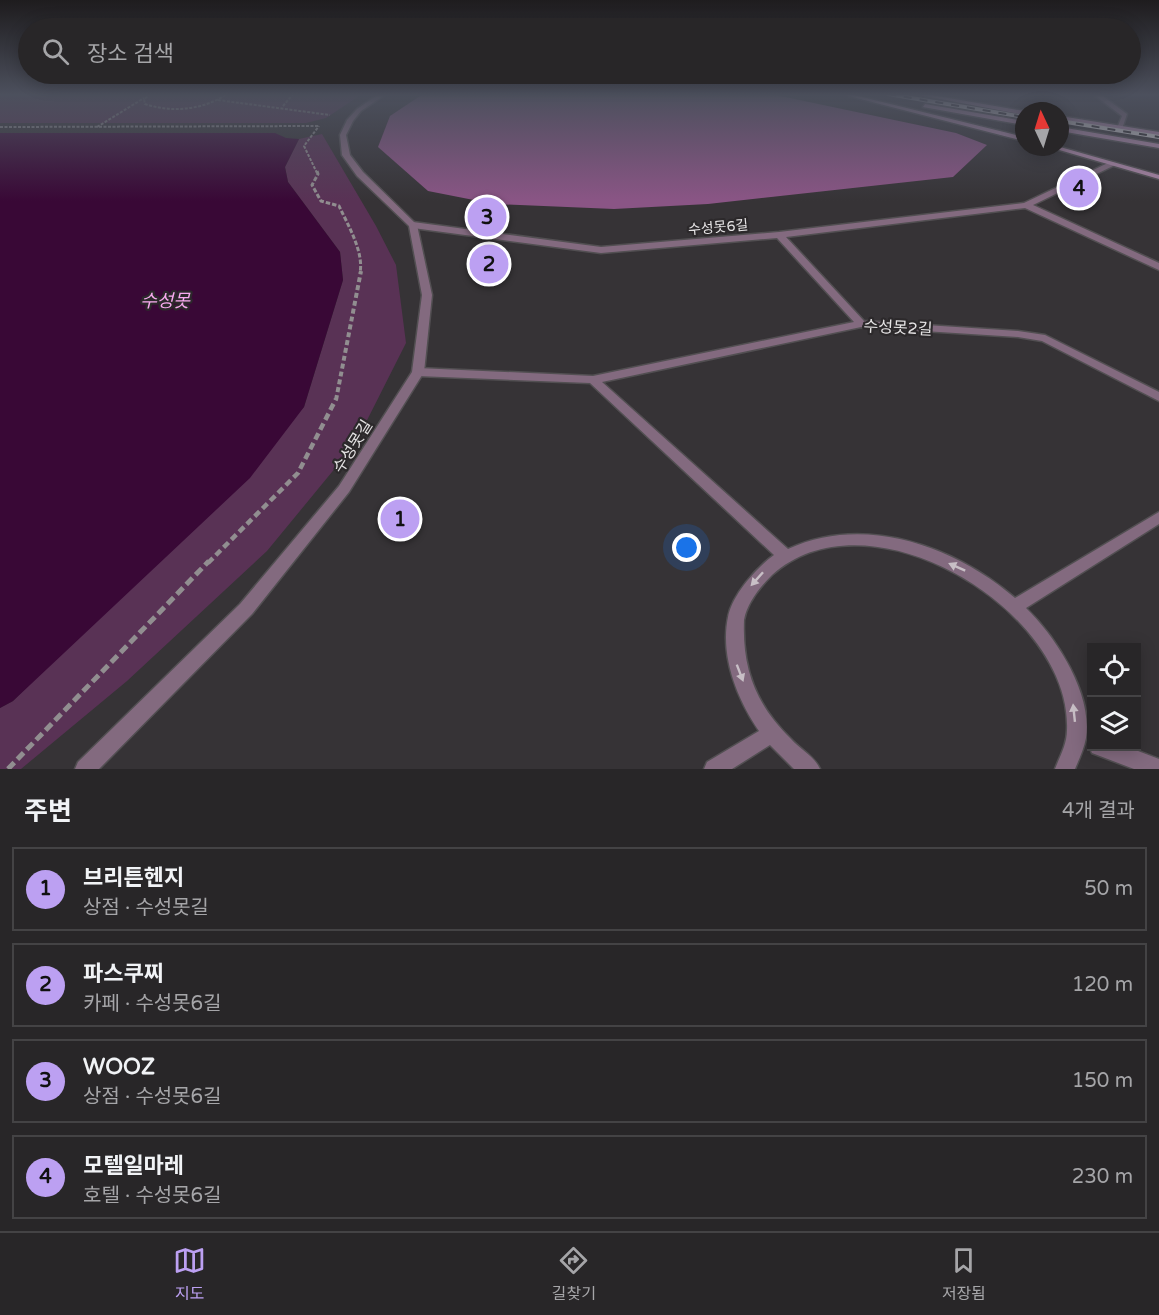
<!DOCTYPE html>
<html lang="ko">
<head>
<meta charset="utf-8">
<style>
	body { margin:0; font-family:"Varela Round","Noto Sans KR",sans-serif; background:#343234; color:#f1f3f6 }
	.controls { position:absolute; right:18px; bottom:18px; display:grid; overflow:hidden; border-radius:0px; box-shadow:0 3px 15px #0003 }
	.controls button { width:54px; height:54px; display:grid; place-items:center; padding:0; border:0; border-bottom:2px solid #444345; background:#282628; color:#f1f3f6; font:30px sans-serif }
	.compass { position:absolute; left:1015px; top:102px; width:54px; height:54px; border-radius:50%; background:#282628; box-shadow:0 3px 15px #0003; rotate:356deg }
	.you { position:absolute; left:687px; top:548px; width:21px; height:21px; margin:-15px; border:4px solid #fff; border-radius:50%; background:#1a73e8; box-shadow:0 0 0 9px #1a73e833 }
	.badge { display:grid; place-items:center; width:39px; height:39px; border-radius:50%; background:#bca0f2; color:#111; font-size:20px; font-weight:700 }
	.pin { position:absolute; translate:-50% -50%; border:3px solid #fff; box-shadow:0 2px 6px #0006 }
	.list { margin:0; padding:0; list-style:none }
	h2 { display:flex; justify-content:space-between; align-items:center; height:78px; margin:0; padding:0 24px; font-size:26px }
	h2 small { font-size:20px; font-weight:400; color:#a5a5a8 }
	.list li { display:grid; grid-template-columns:39px 1fr auto; gap:18px; align-items:center; box-sizing:border-box; height:84px; margin:0 12px 12px; padding:0 12px; border:2px solid #444345; border-radius:0px }
	.list b { display:block; font-size:22px; white-space:nowrap }
	.list p { margin:0; font-size:20px; white-space:nowrap; color:#a5a5a8 }
	.list em { font-size:20px; font-style:normal; color:#a5a5a8 }
	.icon { flex:none; width:33px; height:33px; fill:none; stroke:currentColor; stroke-width:2; stroke-linecap:round; stroke-linejoin:round }
	.map { position:relative; flex:none; width:1159px; height:769px; overflow:hidden }
	.search { position:absolute; background:#282628; box-shadow:0 3px 15px #0003; left:18px; right:18px; top:18px; height:66px; display:flex; align-items:center; gap:15px; box-sizing:border-box; padding:0 21px; border-radius:33px; color:#a5a5a8; font-size:22px }
	.sheet { height:462px; background:#282628 }
	nav { display:flex; justify-content:space-around; align-items:center; box-sizing:border-box; height:84px; border-top:2px solid #444345; background:#282628; font-size:16px; color:#a5a5a8 }
	nav a { display:grid; justify-items:center; gap:3px }
	nav .on { color:#bca0f2 }
	.map>svg:first-child { display:block }
</style>
</head>
<body>
<div class="map">
<svg width="1159" height="769" viewBox="0 0 1159 769">
	<rect width="100%" height="100%" fill="#363336"/>
	<g fill="#593255">
		<polygon points="0,94 362,94 326,118 306,123 0,123"/>
		<polygon points="322,134 376,226 396,265 406,343 355,444 267,551 127,681 21,769 0,769 0,708 13,701 304,407 343,280 340,252 288,182 285,167 299,139"/>
	</g>
	<polygon fill="#8a5585" points="423,94 771,94 956,133 987,145 953,177 708,204 614,209 494,204 428,191 378,147 390,116"/>
	<polygon fill="#390836" points="0,133 275,133 286,138 299,139 285,167 288,182 340,252 343,280 304,407 250,478 13,701 0,708"/>
	<g fill="none" stroke-linecap="round" stroke-linejoin="round">
		<defs>
			<polygon id="service" points="1093,94 1100,94 1127,114 1122,129 1117,128 1122,116"/>
			<g id="minor">
				<path d="M1110 162 1117 164 1033 205 1159 263V270L1025 208 786 237 864 321 1018 331 1045 335 1159 392V401L1042 341 1018 337 861 327 602 382 788 549C865 514 954 546 1015 598L1159 512V524L1026 608C1056 637 1093 694 1086 738 1084 749 1079 759 1075 769H1055C1060 756 1067 744 1067 730 1072 610 868 487 772 575 760 587 747 603 744 620 742 669 756 705 791 739 800 749 815 757 820 769H794L770 745 732 769H704L707 762 759 731C737 699 720 656 728 617 732 595 756 568 774 555L590 383 418 376 412 372 418 368 593 376 854 322 777 238 601 253 413 228 409 225 413 222 601 247 779 232 1024 203Z"/>
				<polygon points="1092,741 1092,746 1125,746 1159,759 1159,769 1134,769 1092,753 1089,746"/>
			</g>
			<polygon id="tertiary" points="379,94 386,94 361,111 353,121 346,135 350,155 363,172 417,225 432,295 424,372 349,492 252,614 99,769 75,769 78,762 240,604 339,486 412,372 422,295 409,226 357,176 342,155 340,135 347,120 357,109"/>
			<g id="secondary">
				<polygon points="841,94 850,94 1024,137 1024,141"/>
				<polygon points="914,94 926,94 1024,111 1024,115"/>
				<polygon points="925,104 1024,121 1024,125 923,107"/>
				<polygon points="1060,116 1159,132 1159,136 1060,120"/>
				<polygon points="1060,127 1159,144 1159,148 1060,131"/>
				<polygon points="1049,147 1060,147 1159,175 1159,179"/>
			</g>
		</defs>
		<use href="#service" stroke="#524f52" stroke-width="3"/>
		<use href="#minor" stroke="#524f52" stroke-width="3"/>
		<use href="#tertiary" stroke="#524f52" stroke-width="3"/>
		<use href="#secondary" stroke="#524f52" stroke-width="3"/>
		<g stroke="#918e90" stroke-width="2" stroke-dasharray="3 1.5" stroke-linecap="butt">
			<path d="M151 94 144 99 145 104C172 113 203 110 227 94"/>
			<polyline points="218,100 330,115"/>
			<polyline points="283,106 293,94"/>
			<polyline points="0,127 318,126"/>
			<polyline points="97,127 144,98"/>
			<polyline points="317,173 304,146 319,126"/>
		</g>
		<path stroke="#918e90" stroke-width="3" stroke-dasharray="4.5 2" stroke-linecap="butt" d="M317 171 318 174 312 185 321 201 339 206C348 225 364 252 360 273"/>
		<polyline stroke="#918e90" stroke-width="4" stroke-dasharray="5 3" stroke-linecap="butt" points="336,400 361,271"/>
		<polyline stroke="#918e90" stroke-width="4.5" stroke-dasharray="7 4" stroke-linecap="butt" points="208,563 298,473 336,399"/>
		<polyline stroke="#918e90" stroke-width="5" stroke-dasharray="9 4.5" stroke-linecap="butt" points="8,769 209,561"/>
		<use href="#service" fill="#836a7f" fill-rule="evenodd"/>
		<use href="#minor" fill="#836a7f" fill-rule="evenodd"/>
		<use href="#tertiary" fill="#836a7f" fill-rule="evenodd"/>
		<use href="#secondary" fill="#ae88a9" fill-rule="evenodd"/>
		<defs>
			<g id="rail">
				<polyline points="888,94 1024,117"/>
				<polyline points="1060,121 1159,137"/>
			</g>
		</defs>
		<use href="#rail" stroke="#d1cfd0" stroke-width="4"/>
		<use href="#rail" stroke="#2c292b" stroke-width="2" stroke-dasharray="8" stroke-linecap="butt"/>
	</g>
	<defs><path id="oneway-solid" d="M-6-.8H1V-3.2L6.5 0L1 3.2V.8H-6Z" transform="scale(1.5)"/></defs>
	<g fill="#c8bfc6">
		<use href="#oneway-solid" transform="translate(957 567) rotate(-156)"/>
		<use href="#oneway-solid" transform="translate(757 579) rotate(132)"/>
		<use href="#oneway-solid" transform="translate(740 673) rotate(69)"/>
		<use href="#oneway-solid" transform="translate(1074 713) rotate(-96)"/>
	</g>
	<linearGradient id="sky" x2="0" y2="1"><stop stop-color="#1e1c1e"/><stop offset="0.47" stop-color="#4c505d"/><stop offset="1" stop-color="#4c505d" stop-opacity="0"/></linearGradient>
	<rect width="1159" height="201" fill="url(#sky)"/>
	<g text-anchor="middle" stroke-width="4.5" stroke-linejoin="round" paint-order="stroke">
		<g font-size="14" fill="#e5e3e4" stroke="#2c292b">
			<text transform="translate(718 227) rotate(-5)" y="5">수성못6길</text>
		</g>
		<g font-size="16" fill="#e5e3e4" stroke="#2c292b">
			<text transform="translate(898 327) rotate(3)" y="6">수성못2길</text>
			<text transform="translate(352 446) rotate(-58)" y="6">수성못길</text>
		</g>
		<g font-size="18" font-style="italic" fill="#f8aaef" stroke="#2c292b">
			<text x="165" y="307">수성못</text>
		</g>
	</g>
</svg>
<div class="controls">
<button><svg class="icon" aria-label="locate" viewBox="0 0 24 24"><circle cx="12" cy="12" r="6"/><path d="M12 2v4M12 18v4M2 12h4M18 12h4"/></svg></button>
<button><svg class="icon" aria-label="layers" viewBox="0 0 24 24"><path d="M12 4l9 5-9 5-9-5zM3 14l9 5 9-5"/></svg></button>
</div>
<svg class="compass" viewBox="-18 -18 36 36"><path d="M0-13l5 13h-10z" fill="#e53935"/><path d="M0 13l5-13h-10z" fill="#a5a5a8"/></svg>
<div class="you"></div>
<div class="pin badge" style="left:400px;top:519px">1</div>
<div class="pin badge" style="left:489px;top:264px">2</div>
<div class="pin badge" style="left:487px;top:217px">3</div>
<div class="pin badge" style="left:1079px;top:188px">4</div>
<div class="search"><svg class="icon" aria-label="search" viewBox="0 0 24 24"><circle cx="10" cy="10" r="6"/><path d="M15 15l6 6"/></svg>장소 검색</div>
</div>
<section class="sheet">
<h2>주변<small>4개 결과</small></h2>
<ul class="list">
<li><span class="badge">1</span><div><b>브리튼헨지</b><p>상점 · 수성못길</p></div><em>50 m</em></li>
<li><span class="badge">2</span><div><b>파스쿠찌</b><p>카페 · 수성못6길</p></div><em>120 m</em></li>
<li><span class="badge">3</span><div><b>WOOZ</b><p>상점 · 수성못6길</p></div><em>150 m</em></li>
<li><span class="badge">4</span><div><b>모텔일마레</b><p>호텔 · 수성못6길</p></div><em>230 m</em></li>
</ul>
</section>
<nav>
<a class="on"><svg class="icon" aria-label="map" viewBox="0 0 24 24"><path d="M3 6l6-2 6 2 6-2v14l-6 2-6-2-6 2zM9 4v14M15 6v14"/></svg>지도</a>
<a><svg class="icon" aria-label="directions" viewBox="0 0 24 24"><path d="M12 3l9 9-9 9-9-9zM9 14v-3h6M13 9l2 2-2 2"/></svg>길찾기</a>
<a><svg class="icon" aria-label="saved" viewBox="0 0 24 24"><path d="M7 4h10v16l-5-4-5 4z"/></svg>저장됨</a>
</nav>
</body>
</html>
